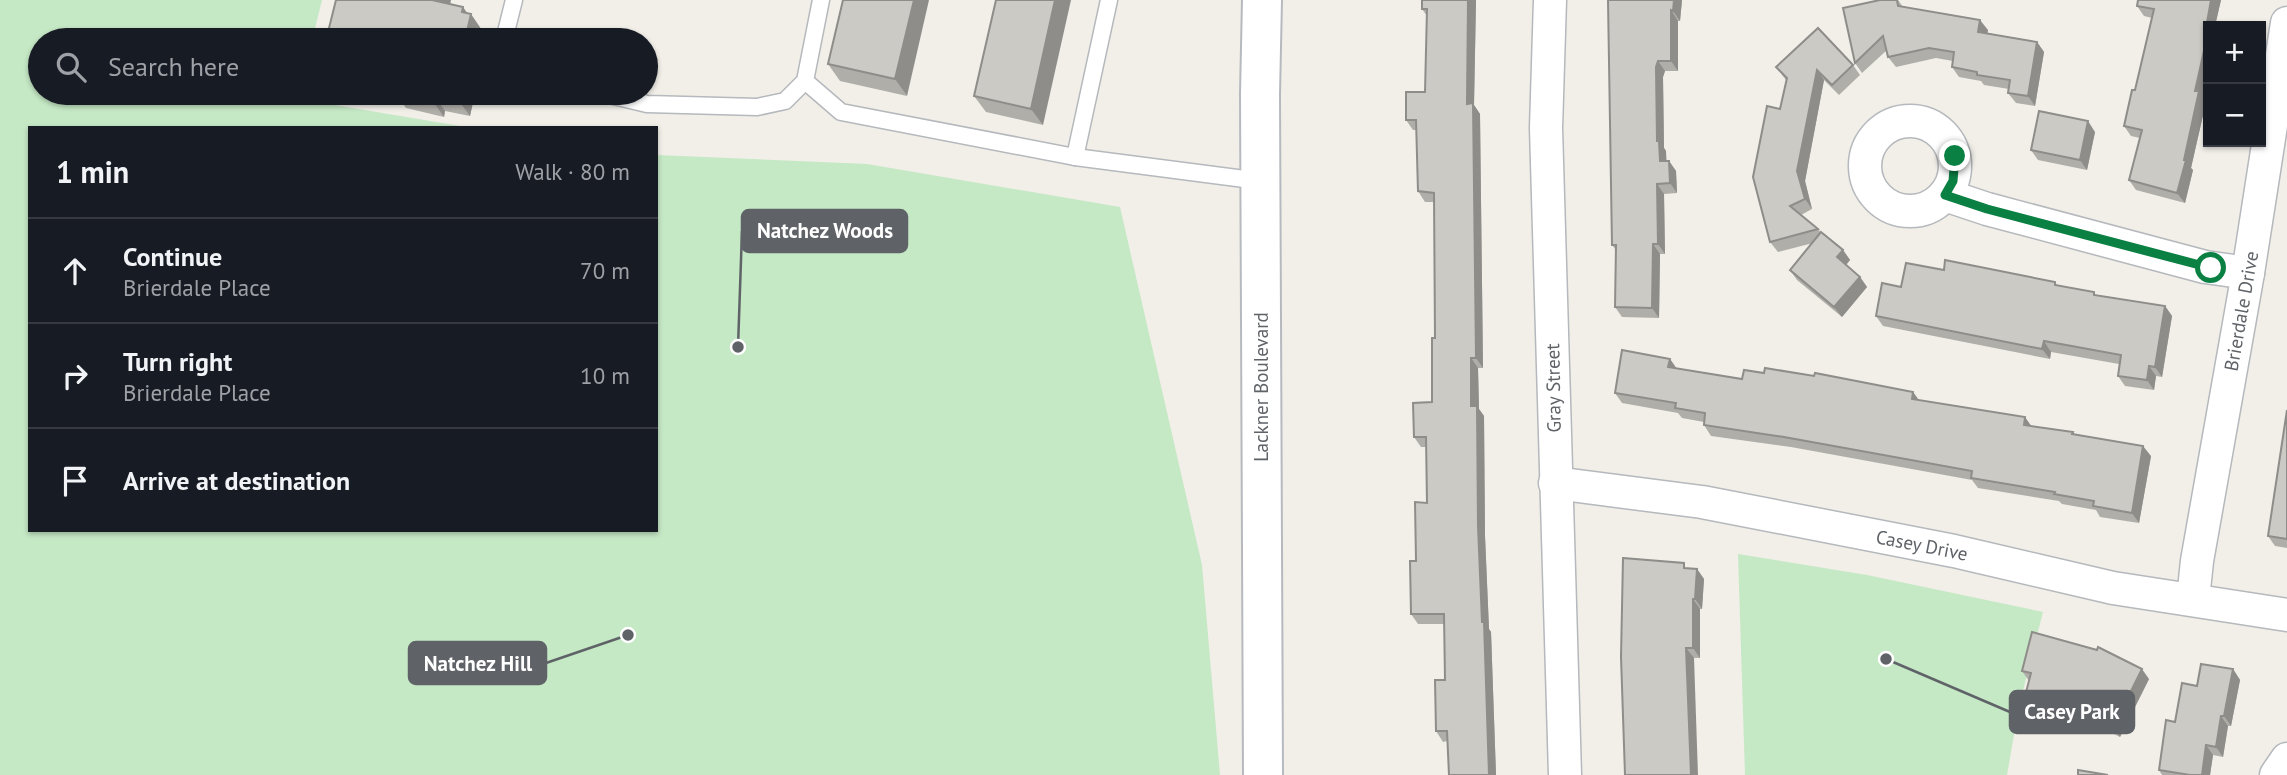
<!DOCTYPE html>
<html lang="en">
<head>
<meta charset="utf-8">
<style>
	body { margin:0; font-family:"PT Sans",sans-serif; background:#242831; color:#f1f3f6 }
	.controls { position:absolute; right:21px; top:21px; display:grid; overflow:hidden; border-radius:0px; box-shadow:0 2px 5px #0004 }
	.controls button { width:63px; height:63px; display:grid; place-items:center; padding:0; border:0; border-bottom:2px solid #363941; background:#171b24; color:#f1f3f6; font:35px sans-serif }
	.stop { position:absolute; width:21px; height:21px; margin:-16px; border:5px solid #0b8043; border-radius:50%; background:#fff }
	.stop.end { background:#0b8043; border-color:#fff; box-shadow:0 2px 7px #0008 }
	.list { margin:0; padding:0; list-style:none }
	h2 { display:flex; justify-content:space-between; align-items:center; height:91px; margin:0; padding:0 28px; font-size:30px }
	h2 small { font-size:23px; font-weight:400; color:#9ea1a6 }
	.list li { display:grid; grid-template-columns:46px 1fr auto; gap:21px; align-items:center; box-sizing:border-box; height:105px; padding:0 28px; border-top:2px solid #363941 }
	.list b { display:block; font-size:26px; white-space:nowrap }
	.list p { margin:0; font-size:23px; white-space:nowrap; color:#9ea1a6 }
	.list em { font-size:23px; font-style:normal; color:#9ea1a6 }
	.icon { flex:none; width:38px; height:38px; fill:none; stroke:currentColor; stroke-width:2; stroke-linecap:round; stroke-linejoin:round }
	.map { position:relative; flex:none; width:2287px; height:775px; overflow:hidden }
	.search { position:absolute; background:#171b24; box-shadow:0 2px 5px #0004; left:28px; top:28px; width:630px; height:77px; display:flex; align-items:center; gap:18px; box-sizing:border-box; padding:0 24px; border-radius:38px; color:#9ea1a6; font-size:26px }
	.panel { position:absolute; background:#171b24; box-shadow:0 2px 5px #0004; left:28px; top:126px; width:630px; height:406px; border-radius:0px }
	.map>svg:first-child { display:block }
</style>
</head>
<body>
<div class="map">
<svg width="2287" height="775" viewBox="0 0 2287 775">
	<rect width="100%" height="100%" fill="#f1efe8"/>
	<g fill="#c5e8c5">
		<polygon points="0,0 322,0 312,40 40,40 40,93 300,93 299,99 472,128 30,128 30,530 656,530 656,155 867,164 1120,207 1202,565 1220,775 0,775"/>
		<polygon points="1738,554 1867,575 2043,612 2019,706 2007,775 1745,775"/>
	</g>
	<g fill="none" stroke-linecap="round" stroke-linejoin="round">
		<defs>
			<g id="lane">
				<polyline points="504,40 514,0"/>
				<polyline points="805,81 841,112 1075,157 1260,181"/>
				<polyline points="601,93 647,104 757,107 785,101 805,81 821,0"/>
				<polyline points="1075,157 1109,0"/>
			</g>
			<g id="street">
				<polyline points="1550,0 1546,128 1565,775"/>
				<circle cx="1910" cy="166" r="45"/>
				<polyline points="1945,195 1987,209 2205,267 2248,273"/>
				<polyline points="1555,483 1702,502 1954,551 2113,588 2287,615"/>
				<polyline points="2193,599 2197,561 2248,273 2287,23"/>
				<polyline points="2276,775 2287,759"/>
			</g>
			<polyline id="secondary" points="1262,0 1260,94 1263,775"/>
		</defs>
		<use href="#lane" stroke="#b5b8bc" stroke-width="19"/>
		<use href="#street" stroke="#b5b8bc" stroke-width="35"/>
		<use href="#secondary" stroke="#b6babf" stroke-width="42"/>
		<use href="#lane" stroke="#fff" stroke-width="16"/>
		<use href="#street" stroke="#fff" stroke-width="32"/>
		<use href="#secondary" stroke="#fff" stroke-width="38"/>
	</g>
	<g fill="#afaea9">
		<polygon points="843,0 907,96 840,81 828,64"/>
		<polygon points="996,0 1043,125 986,112 974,96"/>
		<polygon points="1422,0 1476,0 1474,105 1480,114 1483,368 1478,368 1479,409 1484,416 1485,536 1489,629 1491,632 1496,775 1449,775 1447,741 1443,742 1436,731 1445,680 1444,624 1418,624 1411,614 1416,561 1427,503 1426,447 1421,447 1414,437 1432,402 1435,338 1434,202 1425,202 1418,191 1417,130 1413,130 1406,120 1425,92 1427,16 1422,9"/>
		<polygon points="1608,0 1682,0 1680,21 1678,21 1678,71 1665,71 1663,77 1664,148 1666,151 1666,161 1669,161 1676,171 1677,193 1664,194 1665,254 1660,254 1659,318 1622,317 1615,307 1616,250 1612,245"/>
		<polygon points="1880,0 1898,0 1903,7 1988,30 1987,33 2037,42 2044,52 2035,106 2016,103 2008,93 2009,89 1984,85 1981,81 1959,77 1952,67 1953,61 1936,58 1896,67 1888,57 1887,50 1862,73 1855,63"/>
		<polygon points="2138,0 2221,0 2215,26 2208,26 2208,74 2203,97 2206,102 2191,168 2193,170 2185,203 2136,190 2129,180 2140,138 2131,136 2124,126 2135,90 2152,18 2144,16 2137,6"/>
		<polygon points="1853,65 1860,75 1839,95 1824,80 1805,181 1812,209 1801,215 1818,229 1821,233 1843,250 1850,260 1846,265 1860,277 1867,287 1842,317 1797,280 1790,270 1813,243 1778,252 1770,242 1780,109 1786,80 1776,67"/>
		<polygon points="365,93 475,93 470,116 445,111 444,117 406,108 401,101"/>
		<polygon points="2095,132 2087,170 2038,160 2031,150"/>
		<polygon points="1944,270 2055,282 2058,286 2097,295 2165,306 2172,316 2162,377 2156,376 2154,390 2125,386 2118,376 2119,364 2051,352 2050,359 1883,326 1876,316 1901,287"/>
		<polygon points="1670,359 1676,368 1742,379 1764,373 1913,392 1919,400 2031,426 2073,432 2075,434 2151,456 2139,523 2100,517 2096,510 2062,504 2059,501 1978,488 1972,480 1791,447 1711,436 1704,425 1704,422 1682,418 1678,413 1622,403 1615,393"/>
		<polygon points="2287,410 2287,548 2275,546 2268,536"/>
		<polygon points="1688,569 1697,569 1704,579 1702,609 1700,609 1700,658 1621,657"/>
		<polygon points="2233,669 2240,680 2231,726 2228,726 2223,757 2213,755 2210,775 2162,775 2159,770 2175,722 2197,686"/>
		<polygon points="2022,671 2149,679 2120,737 2070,712 2068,720 2031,710 2024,700 2029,681"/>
	</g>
	<g fill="#8f8d8a">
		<polygon points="429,0 451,0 446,24"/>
		<polygon points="914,0 929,0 907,96 895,79"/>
		<polygon points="1055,0 1071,0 1043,125 1031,109"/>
		<polygon points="1468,0 1476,0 1474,105 1480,114 1483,368 1476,358 1467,104"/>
		<polygon points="1674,0 1682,0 1680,21 1673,11"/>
		<polygon points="2211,0 2221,0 2215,26 2208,26 2208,32 2206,28"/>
		<polygon points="463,7 470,17 471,14 488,39 487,40 465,40 462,12"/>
		<polygon points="1671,10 1678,21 1678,71 1671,61"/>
		<polygon points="1980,20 1988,30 1986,42 1978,32"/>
		<polygon points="2208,33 2208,74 2203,97 2206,102 2191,168 2193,170 2185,203 2177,193 2195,91"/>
		<polygon points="2037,42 2044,52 2035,106 2028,96"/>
		<polygon points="1658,61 1665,71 1663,77 1664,148 1666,151 1667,171 1660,161 1657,141 1656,67"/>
		<polygon points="1817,70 1824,80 1805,181 1812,209 1805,199 1797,171"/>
		<polygon points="427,93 432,93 445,111 444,117"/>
		<polygon points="453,93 475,93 470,116"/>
		<polygon points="2088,121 2095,132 2087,170 2080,160"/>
		<polygon points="1669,161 1676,171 1677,193 1670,183"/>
		<polygon points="1657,184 1664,194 1665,254 1658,244"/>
		<polygon points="1653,244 1660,254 1659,318 1652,308"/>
		<polygon points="1843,250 1850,260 1844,267 1837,257"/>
		<polygon points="1860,277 1867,287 1842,317 1834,307"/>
		<polygon points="2165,306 2172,316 2162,377 2155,367"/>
		<polygon points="2044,341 2051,352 2050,359 2042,349"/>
		<polygon points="1471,358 1478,368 1479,409 1484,416 1485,536 1489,629 1491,632 1496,775 1489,775 1471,406"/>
		<polygon points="1670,359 1677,369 1668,367"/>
		<polygon points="2149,366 2156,376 2154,390 2147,380"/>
		<polygon points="1913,392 1920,402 1912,399"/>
		<polygon points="2025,417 2032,427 2024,425"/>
		<polygon points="2143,446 2151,456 2139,523 2132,513"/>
		<polygon points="1697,569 1704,579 1702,609 1695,599"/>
		<polygon points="1693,599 1700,609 1700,658 1693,648"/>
		<polygon points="1686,648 1694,658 1698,775 1691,775"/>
		<polygon points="2142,669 2149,679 2120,737 2113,727"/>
		<polygon points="2233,669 2240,680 2231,726 2224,716"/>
		<polygon points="2063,702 2070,712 2068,720 2061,710"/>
		<polygon points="2221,716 2228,726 2223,757 2216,747"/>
		<polygon points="2206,745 2213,755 2210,775 2202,775"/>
	</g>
	<g fill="#cccac5" stroke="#8f8d8a" stroke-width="2">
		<polygon points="336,0 432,0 463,7 462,12 471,14 465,40 326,40"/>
		<polygon points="843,0 914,0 895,79 828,64"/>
		<polygon points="996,0 1055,0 1031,109 974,96"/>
		<polygon points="1422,0 1468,0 1467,104 1473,103 1476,358 1471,358 1471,406 1477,406 1478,526 1482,622 1484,622 1489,775 1449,775 1447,731 1436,731 1435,680 1445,680 1444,614 1411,614 1410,561 1416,561 1415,502 1427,503 1426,437 1414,437 1413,403 1432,402 1432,338 1435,338 1434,193 1418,191 1416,120 1406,120 1406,92 1425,92 1427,9 1422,9"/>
		<polygon points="1608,0 1674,0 1673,11 1671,10 1671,61 1658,61 1656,67 1657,141 1659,141 1660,161 1669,161 1670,183 1657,184 1658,244 1653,244 1652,308 1615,307 1616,245 1612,245"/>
		<polygon points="1880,0 1897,0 1898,6 1980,20 1978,32 2037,42 2028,96 2008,93 2010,80 1977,75 1977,72 1952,67 1954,52 1929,48 1888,57 1883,36 1855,63 1843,8"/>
		<polygon points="2138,0 2211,0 2206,28 2208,29 2208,33 2195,91 2199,91 2184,160 2186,160 2177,193 2129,180 2142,130 2124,126 2132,90 2135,90 2154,9 2137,6"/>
		<polygon points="1818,28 1853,65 1832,85 1817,70 1797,171 1805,199 1790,206 1818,229 1770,242 1753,177 1767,106 1780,109 1787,78 1776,67"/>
		<polygon points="2039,111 2088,121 2080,160 2031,150"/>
		<polygon points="1821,232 1843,250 1837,257 1860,277 1834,307 1790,270"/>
		<polygon points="1945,260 2055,282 2055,285 2094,292 2094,295 2165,306 2155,367 2149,366 2147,380 2118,376 2121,355 2044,341 2042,349 1876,316 1882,283 1901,287 1906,263 1944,270"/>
		<polygon points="1622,350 1670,359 1668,367 1742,379 1744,370 1764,373 1765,368 1814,376 1815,373 1913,392 1912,399 2025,417 2024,425 2073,432 2072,434 2143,446 2132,513 2093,506 2094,501 2054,494 2055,492 1971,478 1972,471 1784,437 1704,425 1705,413 1675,408 1676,403 1615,393"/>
		<polygon points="2287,410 2287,539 2268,536"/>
		<polygon points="1623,558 1684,563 1684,568 1697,569 1695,599 1693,599 1693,648 1686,648 1691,775 1625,775 1621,657"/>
		<polygon points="2032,632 2097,650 2098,647 2142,669 2113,727 2063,702 2061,710 2024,700 2031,673 2022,671"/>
		<polygon points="2201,664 2233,669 2224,716 2221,716 2216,747 2206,745 2202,775 2190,775 2159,770 2166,720 2175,722 2182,683 2197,686"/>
		<polygon points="2078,770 2108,775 2078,775"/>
	</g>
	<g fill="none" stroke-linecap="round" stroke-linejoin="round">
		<polyline stroke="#0b8043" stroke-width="9" points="1955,156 1953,181 1945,195 1987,209 2211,268"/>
	</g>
	<g text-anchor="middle" stroke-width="7" stroke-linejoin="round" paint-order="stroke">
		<g font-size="19" fill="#5f6368" stroke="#fff">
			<text transform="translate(2241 311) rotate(-80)" y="7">Brierdale Drive</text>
			<text transform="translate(1261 387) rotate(-90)" y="7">Lackner Boulevard</text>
			<text transform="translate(1553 388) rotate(-91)" y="7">Gray Street</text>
			<text transform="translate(1922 545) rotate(11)" y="7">Casey Drive</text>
		</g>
	</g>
	<path fill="none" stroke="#5f6368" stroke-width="2.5" d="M738 347L742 231M628 635L546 663M1886 659L2010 712"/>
	<g fill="#5f6368" stroke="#fff" stroke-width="2.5">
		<circle cx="738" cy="347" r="7"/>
		<circle cx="628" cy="635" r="7"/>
		<circle cx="1886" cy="659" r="7"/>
	</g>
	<g fill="#5f6368" stroke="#5f6368" stroke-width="2.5">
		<rect x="742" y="210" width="165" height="42" rx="7"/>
		<rect x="409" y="642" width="137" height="42" rx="7"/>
		<rect x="2010" y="691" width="124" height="42" rx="7"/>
	</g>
	<g font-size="21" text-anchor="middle" font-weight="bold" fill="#fff">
		<text x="825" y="238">Natchez Woods</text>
		<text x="478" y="671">Natchez Hill</text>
		<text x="2072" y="719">Casey Park</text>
	</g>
</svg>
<div class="controls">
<button>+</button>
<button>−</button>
</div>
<div class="stop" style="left:2211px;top:268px"></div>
<div class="stop end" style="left:1955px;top:156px"></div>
<div class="search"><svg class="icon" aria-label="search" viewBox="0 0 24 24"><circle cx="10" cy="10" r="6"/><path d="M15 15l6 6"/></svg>Search here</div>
<section class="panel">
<h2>1 min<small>Walk · 80 m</small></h2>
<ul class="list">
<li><svg class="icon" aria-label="ahead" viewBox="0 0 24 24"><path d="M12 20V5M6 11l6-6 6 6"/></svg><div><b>Continue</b><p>Brierdale Place</p></div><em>70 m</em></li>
<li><svg class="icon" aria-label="right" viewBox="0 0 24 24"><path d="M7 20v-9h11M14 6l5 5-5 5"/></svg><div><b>Turn right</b><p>Brierdale Place</p></div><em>10 m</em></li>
<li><svg class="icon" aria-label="arrive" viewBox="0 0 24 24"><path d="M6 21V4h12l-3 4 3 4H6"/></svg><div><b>Arrive at destination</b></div></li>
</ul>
</section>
</div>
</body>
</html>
